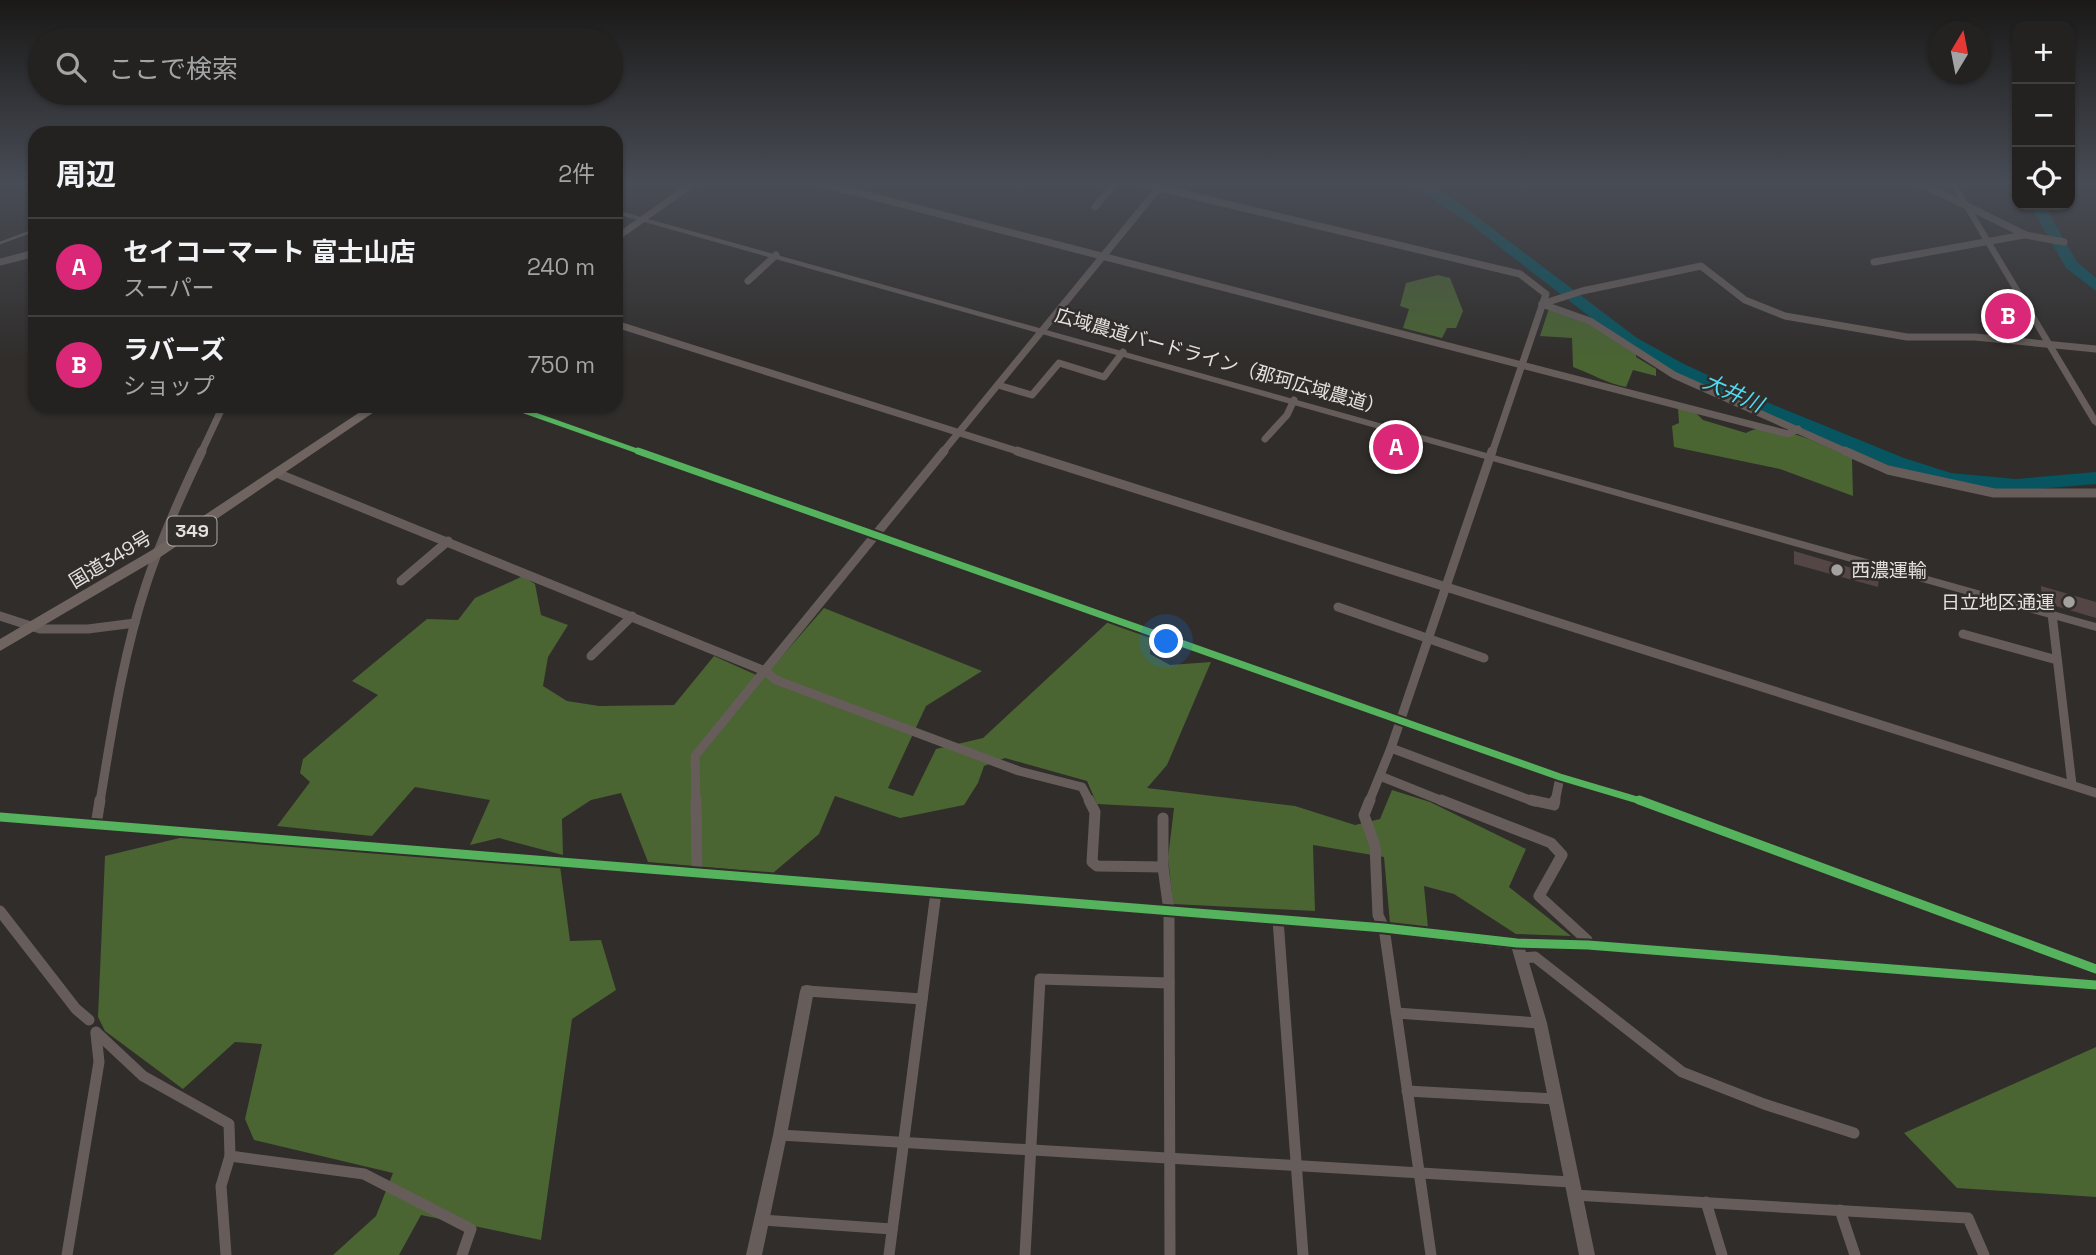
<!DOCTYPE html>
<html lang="ja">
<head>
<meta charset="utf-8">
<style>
	body { margin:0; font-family:"Space Grotesk","Noto Sans JP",sans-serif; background:#2c2a29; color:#f1f3f6 }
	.controls { position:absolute; right:21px; top:21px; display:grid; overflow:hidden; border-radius:14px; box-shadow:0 2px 5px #0004 }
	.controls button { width:63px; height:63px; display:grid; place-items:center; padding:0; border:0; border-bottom:2px solid #413f3e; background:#242220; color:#f1f3f6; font:35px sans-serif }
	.compass { position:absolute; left:1928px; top:21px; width:63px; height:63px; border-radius:50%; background:#242220; box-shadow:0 2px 5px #0004; rotate:10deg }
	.you { position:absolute; left:1167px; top:642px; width:24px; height:24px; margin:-18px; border:5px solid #fff; border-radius:50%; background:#1a73e8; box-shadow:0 0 0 10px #1a73e833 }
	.badge { display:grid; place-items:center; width:46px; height:46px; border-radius:50%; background:#db2777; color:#fff; font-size:23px; font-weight:700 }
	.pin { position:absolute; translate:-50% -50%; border:4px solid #fff; box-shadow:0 2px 7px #0006 }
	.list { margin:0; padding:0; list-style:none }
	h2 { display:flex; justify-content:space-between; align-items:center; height:91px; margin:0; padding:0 28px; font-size:30px }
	h2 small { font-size:23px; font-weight:400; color:#a3a4a5 }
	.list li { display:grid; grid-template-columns:46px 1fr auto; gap:21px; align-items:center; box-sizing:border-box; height:98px; padding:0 28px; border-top:2px solid #413f3e }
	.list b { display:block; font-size:26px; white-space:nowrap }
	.list p { margin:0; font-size:23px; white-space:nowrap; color:#a3a4a5 }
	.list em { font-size:23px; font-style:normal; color:#a3a4a5 }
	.icon { flex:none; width:38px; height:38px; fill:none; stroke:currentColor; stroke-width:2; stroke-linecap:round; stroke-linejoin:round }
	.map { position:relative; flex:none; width:2096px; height:1255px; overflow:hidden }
	.search { position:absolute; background:#242220; box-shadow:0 2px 5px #0004; left:28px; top:28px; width:595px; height:77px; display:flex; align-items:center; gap:18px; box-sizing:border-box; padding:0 24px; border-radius:38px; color:#a3a4a5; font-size:26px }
	.panel { position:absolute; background:#242220; box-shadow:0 2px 5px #0004; left:28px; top:126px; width:595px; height:287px; border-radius:21px }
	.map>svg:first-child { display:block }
</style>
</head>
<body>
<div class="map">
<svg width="2096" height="1255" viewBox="0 0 2096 1255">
	<rect width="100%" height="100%" fill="#302d2b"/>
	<g fill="#4a6432">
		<polygon points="1438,275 1450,278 1463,311 1456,328 1447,328 1442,338 1403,328 1409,309 1400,306 1406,283"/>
		<path d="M1549 308 1588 322 1636 352V357L1656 369V376L1633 370 1626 387C1606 383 1592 374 1573 367L1572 338 1540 336Z"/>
		<path d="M1678 408 1696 413 1703 420 1746 433C1771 417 1826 447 1852 458L1853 496 1780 469 1674 447 1672 426 1679 423Z"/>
		<polygon points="523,576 535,584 541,615 568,625 548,657 543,686 567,701 599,706 674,705 714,656 763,678 824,608 982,671 926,706 888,788 913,796 936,749 983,738 1108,622 1151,635 1150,654 1170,665 1211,662 1167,765 1147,788 1295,806 1355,825 1380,819 1392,790 1430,802 1526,849 1509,887 1571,936 1516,934 1454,894 1424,886 1428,928 1390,923 1384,857 1313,845 1315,911 1173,904 1168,858 1174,808 1097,804 1087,781 1005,758 984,766 978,783 964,805 900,818 835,796 819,834 773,873 648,862 621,793 591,800 562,819 563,855 499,838 470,845 490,800 415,787 372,836 277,826 310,782 300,773 303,759 378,695 352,681 427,619 458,620 475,598"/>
		<polygon points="188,836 560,866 570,941 601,940 616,990 572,1019 541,1240 421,1215 399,1255 333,1255 376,1216 393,1173 254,1140 245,1119 262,1044 235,1042 183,1089 105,1031 98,1017 105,856"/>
		<polygon points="2096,1047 2096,1197 1957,1188 1904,1133"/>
	</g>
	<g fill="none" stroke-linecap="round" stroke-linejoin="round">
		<g fill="#065560" fill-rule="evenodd">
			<polygon points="1410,184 1428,184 1452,198 1637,338 1684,364 1759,399 1904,458 1951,473 2016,479 2096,472 2096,484 2016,491 1951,486 1891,467 1747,406 1672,372 1625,344 1469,223"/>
			<polygon points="2030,205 2044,205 2077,262 2096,278 2096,291 2066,268"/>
		</g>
	</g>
	<g fill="#544645">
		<polygon points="1794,551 1879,576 1878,587 1794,564"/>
		<polygon points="2041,586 2096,602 2096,618 2042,602"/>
	</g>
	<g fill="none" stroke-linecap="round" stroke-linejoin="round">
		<g stroke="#665d5a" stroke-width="7">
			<polyline points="824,184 1788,434 1798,429"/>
			<polyline points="1143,184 1520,274 1546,294 1492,453"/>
			<polyline points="1922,184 2026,235 2064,242"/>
			<polyline points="1095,207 1114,184"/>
			<polyline points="0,262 35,253"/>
			<polyline points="1874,262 2024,235"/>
			<polyline points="748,281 776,255"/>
			<polyline points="1542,304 1590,321 1674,375 1849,453"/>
			<polyline points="1542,304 1582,291 1701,266 1745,300 1785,316 1907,337 1975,337 2096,349"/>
			<polyline points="616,324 1023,453"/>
			<polyline points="998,385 1032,395 1059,363 1104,377 1123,352"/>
			<polyline points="510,406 643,453"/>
			<polyline points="1265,439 1287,415 1294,400"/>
			<polyline points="201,453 223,406"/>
			<polyline points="942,453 1162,184"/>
		</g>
		<g stroke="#665d5a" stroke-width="9">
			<polyline points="638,451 1560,777 1644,802"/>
			<polyline points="1017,451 2096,793"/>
			<polyline points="1845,451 1888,470 1994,493 2096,493"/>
			<polyline points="279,474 765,671 776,680 1019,771 1082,787 1090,802"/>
			<polyline points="401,581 448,541"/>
			<polyline points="1338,607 1484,658"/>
			<polyline points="2052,614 2072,785"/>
			<polyline points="0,616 40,629 88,629 135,623"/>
			<polyline points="1963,634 2057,660"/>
			<polyline points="591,656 632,616"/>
			<polyline points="1391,748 1535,802"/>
			<polyline points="1380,776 1445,802"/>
			<path d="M100 802C112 729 123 655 146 585 161 539 181 495 202 451"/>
			<polyline points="696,802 695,756 944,451"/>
			<polyline points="1369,802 1391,748 1492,451"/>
			<polyline points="1555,802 1560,777"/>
		</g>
		<g stroke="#665d5a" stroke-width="11">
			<polyline points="696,800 697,873"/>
			<polyline points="1089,800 1095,812 1092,862 1097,866 1163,867"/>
			<polyline points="1370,800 1364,815 1375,846 1378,915 1384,928 1431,1255"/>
			<polyline points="1441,800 1551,843 1562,855 1539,896 1587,940 1588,945"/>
			<polyline points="1531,800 1554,805 1555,800"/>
			<polyline points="1639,800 2096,969"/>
			<polyline points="1163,818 1163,867 1169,911 1170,1255"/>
			<polyline points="96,825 100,800"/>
			<polyline points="0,911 76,1009 89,1020"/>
			<polyline points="1278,920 1303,1255"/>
			<polyline points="1522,958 1535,957 1682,1072 1764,1104 1854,1133"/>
			<polyline points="807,991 922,999"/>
			<polyline points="1396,1013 1540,1023"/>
			<polyline points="96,1032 143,1076 229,1124 230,1156 221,1186 226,1255"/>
			<polyline points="1407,1091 1555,1099"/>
			<polyline points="780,1135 1571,1182"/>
			<polyline points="230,1156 364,1174 471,1229 462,1255"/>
			<polyline points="1574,1195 1968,1218 1984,1255"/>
			<polyline points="1706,1202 1722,1255"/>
			<polyline points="1840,1210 1855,1255"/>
			<polyline points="761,1220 892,1229"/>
			<polyline points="67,1255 99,1062 96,1034"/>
			<polyline points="889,1255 936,892"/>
			<polyline points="1025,1255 1040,979 1169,983"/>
		</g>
		<g fill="#665d5a" fill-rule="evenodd">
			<polygon points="1950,184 1957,184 2096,416 2096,426 2092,423"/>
			<polygon points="616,210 2096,623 2096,631 616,214"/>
			<polygon points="0,812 1384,922 1517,937 1588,939 2096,979 2096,991 1588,951 1525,949 1547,1023 1595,1255 1579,1255 1533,1023 1512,949 1384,934 0,822"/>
			<polygon points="807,985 812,986 814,991 787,1135 762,1255 746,1255 773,1135 800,991 802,986"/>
		</g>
		<g fill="#6f6460" fill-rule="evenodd">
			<polygon points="687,184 698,184 616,242 616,234"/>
			<polygon points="369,406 383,406 162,556 0,651 0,639 152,550"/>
		</g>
		<polyline stroke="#6c6865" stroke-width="2.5" points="0,243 35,230"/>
		<defs>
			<polyline id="cycleway-far2" points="510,406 643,453"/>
			<polyline id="cycleway-far1" points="638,451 1560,777 1644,802"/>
			<g id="cycleway">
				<polyline points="1639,800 2096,969"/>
				<polyline points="0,817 1384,928 1517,943 1588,945 2096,985"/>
			</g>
		</defs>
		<use href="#cycleway-far2" stroke="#312d2a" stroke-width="9"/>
		<use href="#cycleway-far1" stroke="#312d2a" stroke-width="11"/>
		<use href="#cycleway" stroke="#312d2a" stroke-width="13"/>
		<use href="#cycleway-far2" stroke="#56b35d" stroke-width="5"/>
		<use href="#cycleway-far1" stroke="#56b35d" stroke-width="7"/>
		<use href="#cycleway" stroke="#56b35d" stroke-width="9"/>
	</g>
	<linearGradient id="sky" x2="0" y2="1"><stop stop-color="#1a1918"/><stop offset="0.51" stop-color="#484c55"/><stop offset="1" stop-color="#484c55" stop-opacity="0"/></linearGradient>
	<rect width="2096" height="360" fill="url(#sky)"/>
	<g fill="#a4a1a0" stroke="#312d2a" stroke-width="2.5">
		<circle cx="1837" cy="570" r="7"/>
		<circle cx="2069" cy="602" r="7"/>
	</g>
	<g text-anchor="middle" stroke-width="5" stroke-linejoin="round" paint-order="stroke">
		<rect fill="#312d2a" stroke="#aeaaa9" stroke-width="2" x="167.5" y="516.5" width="49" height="29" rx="5"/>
		<g font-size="18" font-weight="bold" fill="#e3e0df">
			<text x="192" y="537">349</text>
		</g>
		<g font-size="19" fill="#e3e0df" stroke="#312d2a">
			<text transform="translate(1220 361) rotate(16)" y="7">広域農道バードライン（那珂広域農道）</text>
			<text transform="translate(110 559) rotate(-31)" y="7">国道349号</text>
		</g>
		<g font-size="19" fill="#e3e0df" stroke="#312d2a" text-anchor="start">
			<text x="1851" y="577">西濃運輸</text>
			<text x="2055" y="609" text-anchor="end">日立地区通運</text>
		</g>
		<g font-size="21" font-style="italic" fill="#4fdbf3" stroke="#312d2a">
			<text transform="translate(1733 393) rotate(24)" y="7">大井川</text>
		</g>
	</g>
</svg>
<div class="controls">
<button>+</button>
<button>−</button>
<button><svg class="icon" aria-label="locate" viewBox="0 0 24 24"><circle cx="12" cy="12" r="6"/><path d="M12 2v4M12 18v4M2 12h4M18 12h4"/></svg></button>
</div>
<svg class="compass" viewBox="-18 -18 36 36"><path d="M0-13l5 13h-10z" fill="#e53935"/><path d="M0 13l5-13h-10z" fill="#a3a4a5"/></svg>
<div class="you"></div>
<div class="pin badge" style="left:1396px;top:447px">A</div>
<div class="pin badge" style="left:2008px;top:316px">B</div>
<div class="search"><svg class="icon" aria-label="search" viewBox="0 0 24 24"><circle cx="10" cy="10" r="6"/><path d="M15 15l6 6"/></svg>ここで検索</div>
<section class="panel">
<h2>周辺<small>2件</small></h2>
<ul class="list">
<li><span class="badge">A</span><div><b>セイコーマート 富士山店</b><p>スーパー</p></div><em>240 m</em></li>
<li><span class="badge">B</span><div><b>ラバーズ</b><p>ショップ</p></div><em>750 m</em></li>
</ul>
</section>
</div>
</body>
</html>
